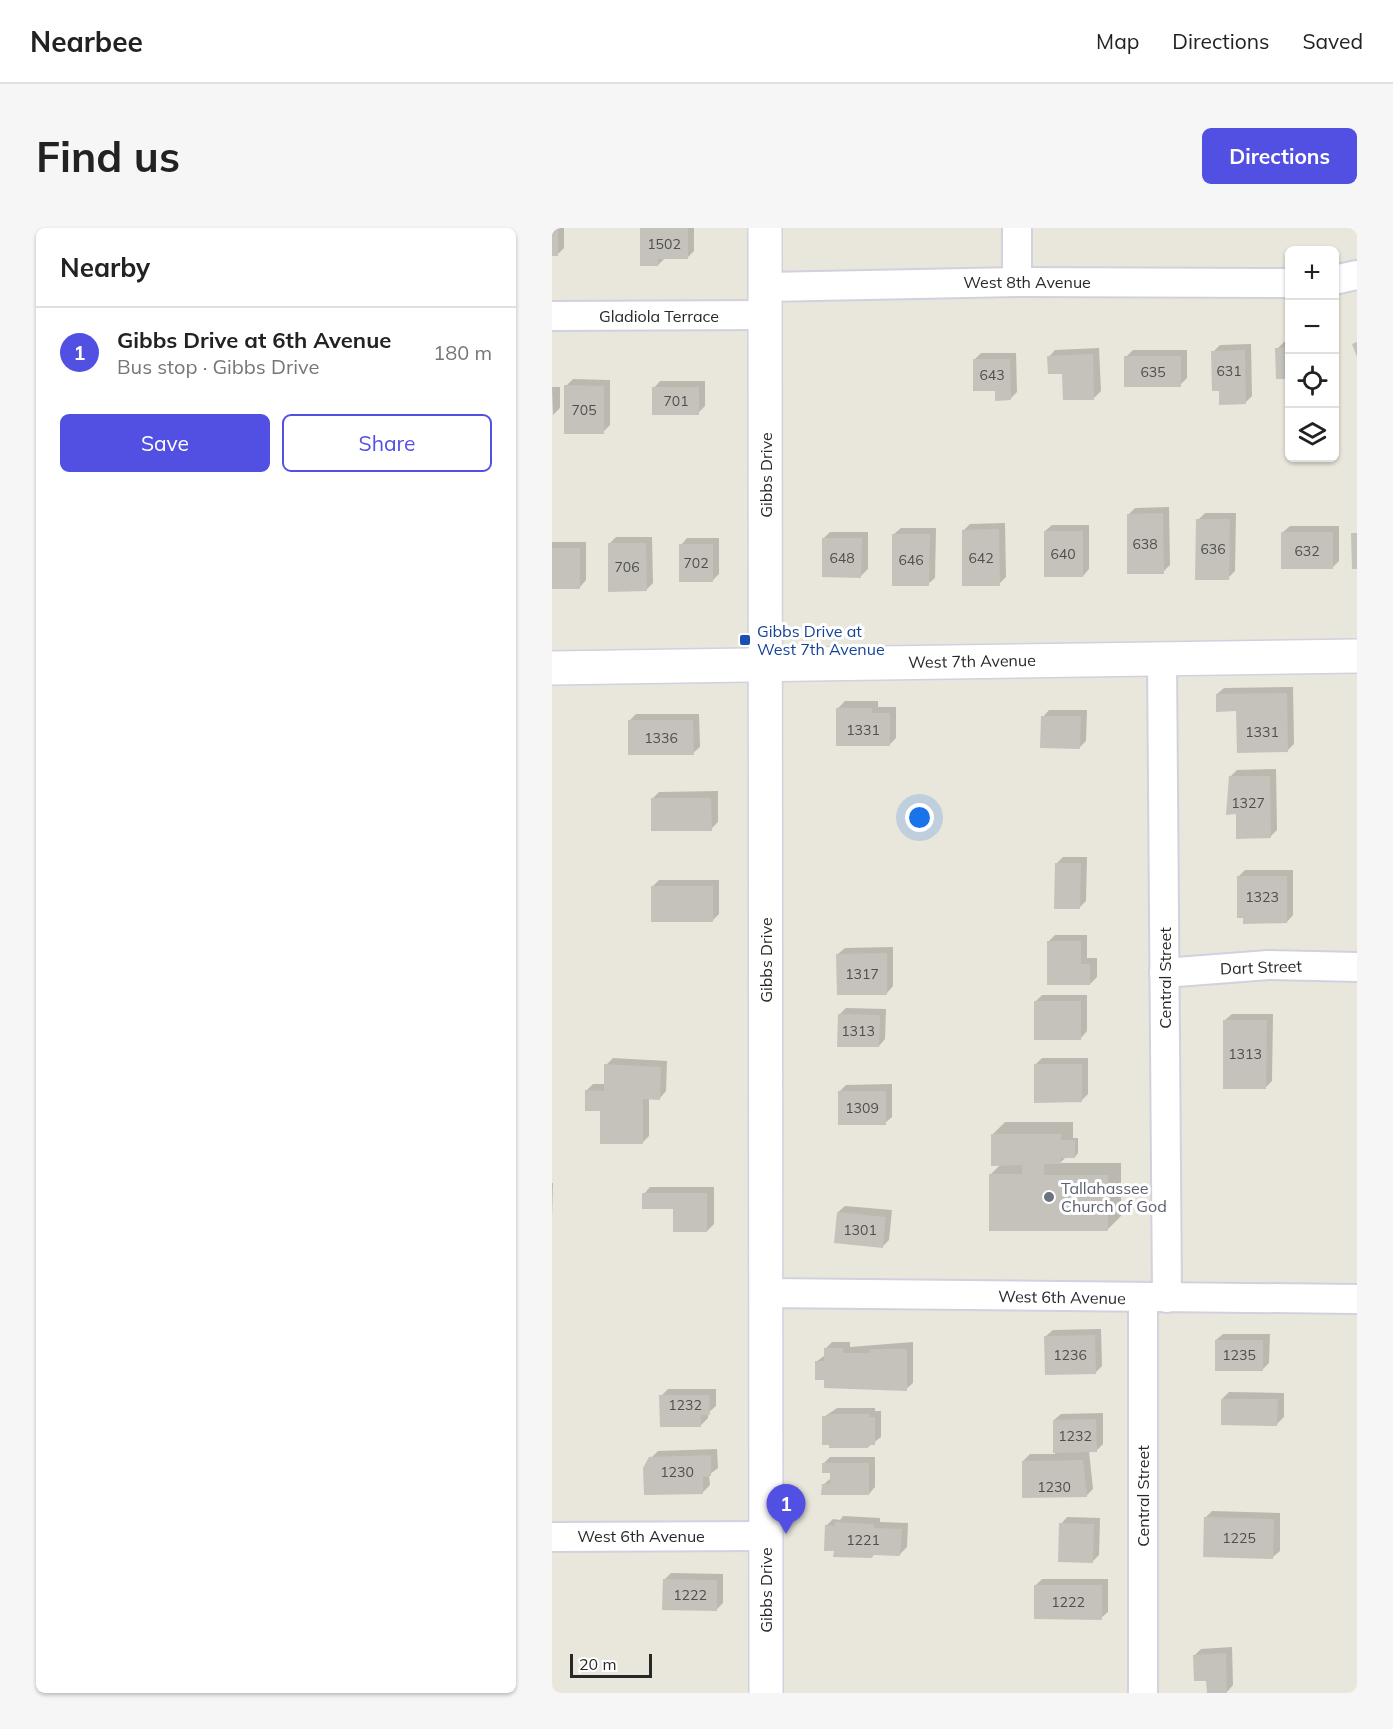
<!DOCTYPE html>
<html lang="en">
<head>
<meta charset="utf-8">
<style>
	body { margin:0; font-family:Mulish,sans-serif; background:#f6f6f6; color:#222 }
	.controls { position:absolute; right:18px; top:18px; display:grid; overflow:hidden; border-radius:9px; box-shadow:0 2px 4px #0004 }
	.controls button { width:54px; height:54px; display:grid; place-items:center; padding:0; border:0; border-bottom:2px solid #e0e0e0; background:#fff; color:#222; font:30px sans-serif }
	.scale { position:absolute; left:18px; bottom:15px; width:82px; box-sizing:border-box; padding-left:6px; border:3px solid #282828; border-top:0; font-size:16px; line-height:21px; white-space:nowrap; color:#282828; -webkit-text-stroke:4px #fff; paint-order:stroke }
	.you { position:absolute; left:368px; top:590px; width:21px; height:21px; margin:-15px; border:4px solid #fff; border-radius:50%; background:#1a73e8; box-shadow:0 0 0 9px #1a73e833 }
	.badge { display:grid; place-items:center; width:39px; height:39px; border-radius:50%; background:#524fe3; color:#fff; font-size:20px; font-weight:700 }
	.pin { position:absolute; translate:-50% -50px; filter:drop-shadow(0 2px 3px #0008) }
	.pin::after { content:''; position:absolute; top:32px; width:21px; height:18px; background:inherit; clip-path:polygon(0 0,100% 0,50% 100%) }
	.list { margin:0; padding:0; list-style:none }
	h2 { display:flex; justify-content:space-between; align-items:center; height:78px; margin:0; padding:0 24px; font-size:26px }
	h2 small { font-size:20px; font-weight:400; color:#767676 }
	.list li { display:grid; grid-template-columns:39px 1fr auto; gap:18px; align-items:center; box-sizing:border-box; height:90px; padding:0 24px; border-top:2px solid #e0e0e0 }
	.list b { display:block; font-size:22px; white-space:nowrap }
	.list p { margin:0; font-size:20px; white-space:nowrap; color:#767676 }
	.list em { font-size:20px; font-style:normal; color:#767676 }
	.actions { display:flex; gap:12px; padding:18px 24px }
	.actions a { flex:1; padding:14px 0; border:2px solid #524fe3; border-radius:9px; text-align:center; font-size:21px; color:#524fe3 }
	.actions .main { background:#524fe3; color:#fff }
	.icon { flex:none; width:33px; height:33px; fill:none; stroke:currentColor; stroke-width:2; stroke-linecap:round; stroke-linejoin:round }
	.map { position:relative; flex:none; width:805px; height:1465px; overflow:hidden; border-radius:9px }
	header { display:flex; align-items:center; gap:36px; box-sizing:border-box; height:84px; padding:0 30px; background:#fff; border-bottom:2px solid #e0e0e0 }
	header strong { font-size:28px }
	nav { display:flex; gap:33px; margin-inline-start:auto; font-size:21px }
	.intro { display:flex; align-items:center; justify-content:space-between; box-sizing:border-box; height:144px; padding:0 36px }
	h1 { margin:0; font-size:42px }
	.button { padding:15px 27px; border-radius:9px; background:#524fe3; color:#fff; font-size:21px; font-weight:700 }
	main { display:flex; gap:36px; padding:0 36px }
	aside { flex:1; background:#fff; border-radius:9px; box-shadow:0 2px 4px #0004 }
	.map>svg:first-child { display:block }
</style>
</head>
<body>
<header>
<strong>Nearbee</strong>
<nav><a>Map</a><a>Directions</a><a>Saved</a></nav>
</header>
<div class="intro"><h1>Find us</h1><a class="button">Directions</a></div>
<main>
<aside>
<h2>Nearby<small></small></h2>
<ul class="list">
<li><span class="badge">1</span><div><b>Gibbs Drive at 6th Avenue</b><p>Bus stop · Gibbs Drive</p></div><em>180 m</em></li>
</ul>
<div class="actions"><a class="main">Save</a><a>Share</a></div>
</aside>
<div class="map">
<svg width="805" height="1465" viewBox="0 0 805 1465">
	<rect width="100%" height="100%" fill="#e9e6db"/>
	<g fill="#0003">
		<polygon points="0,0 12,0 12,20 6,26 0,26"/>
		<polygon points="90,0 142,0 142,23 135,30 113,30 106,37"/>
		<polygon points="732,114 738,114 738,149 725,121"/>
		<polygon points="699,116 700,168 693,175 668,161 661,124 668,117"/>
		<polygon points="547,120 549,163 542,170 497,129 503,122"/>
		<polygon points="581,122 635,122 635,150 628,157 574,129"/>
		<polygon points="429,125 464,125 465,164 458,171 444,162 422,132"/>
		<polygon points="21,151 58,152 58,197 51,204 14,158"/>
		<polygon points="108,153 153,153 153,178 146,185 102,160"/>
		<polygon points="0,159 8,159 8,180 1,187"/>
		<polygon points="617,279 618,337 611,344 576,287 583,280"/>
		<polygon points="653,285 684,285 683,343 676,350 646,292"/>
		<polygon points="453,295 454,349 447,356 411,303 418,296"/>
		<polygon points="500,297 537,297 537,341 531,348 493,303"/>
		<polygon points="738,298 787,298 787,333 780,340 731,304"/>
		<polygon points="349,300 384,300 383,350 376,356 342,306"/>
		<polygon points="278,304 316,304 316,341 309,348 272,310"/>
		<polygon points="64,309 100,309 101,355 94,362 57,316"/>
		<polygon points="135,310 167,310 167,346 160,353 129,317"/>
		<polygon points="0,314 34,314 34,352 28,359 0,359"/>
		<polygon points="741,459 742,516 735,523 665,466 672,460"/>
		<polygon points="293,473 326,473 326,479 344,479 344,510 337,517 286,480"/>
		<polygon points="497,482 535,482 534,513 528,519 491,489"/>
		<polygon points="84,486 147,486 148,519 141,525 77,493"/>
		<polygon points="724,541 725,602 718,609 685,585 678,549 685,542"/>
		<polygon points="166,563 166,594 159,601 100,571 107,564"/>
		<polygon points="511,629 535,629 534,673 527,680 504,636"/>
		<polygon points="693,642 741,642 741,687 735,694 686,649"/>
		<polygon points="107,652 167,652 167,686 160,693 100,659"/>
		<polygon points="503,707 535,707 535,730 545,730 545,749 538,756 496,714"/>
		<polygon points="341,719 341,758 335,765 286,726 293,720"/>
		<polygon points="490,767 535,767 535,803 529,810 483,774"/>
		<polygon points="294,780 334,781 333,811 327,818 287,787"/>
		<polygon points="680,786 721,786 720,853 713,860 673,792"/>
		<polygon points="61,830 115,833 114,863 108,870 97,870 97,908 90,915 49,881 34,863 41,856 54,856 54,837"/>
		<polygon points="490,830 536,830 536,866 529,873 483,837"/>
		<polygon points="340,856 340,889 333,895 287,864 294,857"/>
		<polygon points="453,894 521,894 521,910 526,910 526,925 523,929 514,929 508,935 569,935 569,988 556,1001 439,946 449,936 440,907"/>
		<polygon points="0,955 1,955 0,989"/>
		<polygon points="98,959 162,959 162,996 155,1003 123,979 92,966"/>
		<polygon points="293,978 340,982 337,1012 331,1018 286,984"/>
		<polygon points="549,1101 550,1138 543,1145 494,1108 501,1102"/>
		<polygon points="671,1106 718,1106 717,1135 710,1142 664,1112"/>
		<polygon points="280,1114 298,1114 298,1119 361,1114 361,1155 354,1161 274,1151 264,1134 273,1127 273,1121"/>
		<polygon points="116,1161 164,1161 164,1178 156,1185 156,1190 149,1197 109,1168"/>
		<polygon points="677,1164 732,1165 732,1189 725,1196 670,1171"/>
		<polygon points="285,1180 323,1180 323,1183 329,1183 329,1209 316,1219 279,1215 272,1189"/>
		<polygon points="551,1185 551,1216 544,1223 537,1223 541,1261 534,1268 471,1233 478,1226 503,1226 502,1192 509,1186"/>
		<polygon points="165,1221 166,1240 157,1247 158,1257 151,1264 99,1230 106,1223"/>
		<polygon points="278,1229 323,1229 323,1259 317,1266 271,1257 279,1250 279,1244 272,1235"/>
		<polygon points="660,1283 728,1285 728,1323 721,1329 653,1290"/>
		<polygon points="291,1288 328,1290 328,1294 356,1295 355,1319 348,1326 323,1325 320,1329 283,1322 274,1298 281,1291 288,1292"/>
		<polygon points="515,1289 548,1290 547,1327 540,1334 509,1296"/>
		<polygon points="119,1345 171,1346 171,1375 164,1382 112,1352"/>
		<polygon points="490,1351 556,1351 556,1384 549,1390 483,1358"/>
		<polygon points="680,1419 681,1457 675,1464 656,1451 643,1427 649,1421"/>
	</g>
	<g fill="#c4c2bb">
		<rect x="0" y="0" width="6" height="28"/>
		<polygon points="88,0 136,0 136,31 106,31 106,38 88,38"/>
		<polygon points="805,114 805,129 800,116"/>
		<polygon points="723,120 738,120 738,151 724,151"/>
		<polygon points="693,122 694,176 667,177 667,163 660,163 659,123"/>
		<polygon points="541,126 542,172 511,172 510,146 496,146 495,128"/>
		<rect x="572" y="128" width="57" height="31"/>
		<polygon points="421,131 458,131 459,172 443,173 443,163 421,163"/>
		<polygon points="12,157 52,158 52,206 12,206"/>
		<rect x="100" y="159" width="47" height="28"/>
		<polygon points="611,285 612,346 575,346 575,286"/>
		<polygon points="644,291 678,291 677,352 643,352"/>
		<polygon points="447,301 448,358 410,358 410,302"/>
		<rect x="492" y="303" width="39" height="46"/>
		<rect x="729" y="304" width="52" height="37"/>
		<polygon points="799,305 805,305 805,341 800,341"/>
		<polygon points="340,306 378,306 377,358 340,358"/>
		<polygon points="270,310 310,310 309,350 270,349"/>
		<polygon points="56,315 94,315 95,363 56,364"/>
		<rect x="127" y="316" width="34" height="38"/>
		<rect x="0" y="320" width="28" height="41"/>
		<polygon points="735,465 736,524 685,525 684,483 664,484 664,466"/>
		<polygon points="284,480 320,480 320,485 338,485 338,518 284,518"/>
		<polygon points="489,488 529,488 528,521 488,520"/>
		<polygon points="76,492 141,492 142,527 76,527"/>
		<polygon points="677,548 718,548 719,610 684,611 684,586 674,587"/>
		<polygon points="99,570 159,570 160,603 99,603"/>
		<polygon points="503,635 529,635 528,681 502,681"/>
		<polygon points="685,648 735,648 735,695 691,696 691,690 685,690"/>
		<rect x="99" y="658" width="62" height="36"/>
		<polygon points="495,713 529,713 529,736 538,736 538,757 495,757"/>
		<polygon points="335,725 335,767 285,767 284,726"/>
		<rect x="482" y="773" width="47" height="39"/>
		<polygon points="286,786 328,787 327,819 285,819"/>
		<polygon points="671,792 715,792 714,861 671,861"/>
		<polygon points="52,836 109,839 108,872 91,871 91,916 48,916 48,883 33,883 33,862 52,863"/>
		<polygon points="482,836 530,836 530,874 482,875"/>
		<rect x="286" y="863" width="48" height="34"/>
		<polygon points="439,906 509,906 509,912 523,912 523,930 509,930 509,936 492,936 492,947 556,947 556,1003 437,1003 437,946 470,946 470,937 439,938"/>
		<polygon points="90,965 155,965 155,1004 121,1004 121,981 90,981"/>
		<polygon points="285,984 334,989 331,1020 282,1015"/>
		<polygon points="543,1107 544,1146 493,1147 492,1108"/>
		<rect x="663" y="1112" width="48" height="31"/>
		<polygon points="272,1120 291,1120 291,1125 318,1125 318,1121 355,1121 355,1163 272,1160 272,1152 263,1152 263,1133 272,1133"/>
		<polygon points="107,1167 157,1167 158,1187 149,1187 149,1199 108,1199"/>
		<polygon points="669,1171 726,1171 725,1198 669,1197"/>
		<polygon points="277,1186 317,1186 317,1189 323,1189 323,1217 316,1217 316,1220 277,1220 277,1217 270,1217 270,1188 277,1188"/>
		<polygon points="544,1191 545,1224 501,1225 501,1192"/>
		<polygon points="159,1227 159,1248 151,1249 151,1266 92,1267 91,1240 97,1229"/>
		<polygon points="531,1232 535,1269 470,1270 470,1233"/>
		<polygon points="270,1235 317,1235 317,1267 269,1267 270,1256 278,1256 278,1245 270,1245"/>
		<polygon points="652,1289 722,1291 721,1331 651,1329"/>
		<polygon points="283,1294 322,1296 322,1300 350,1301 348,1328 321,1327 320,1330 281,1329 282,1323 272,1323 273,1297 283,1298"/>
		<polygon points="507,1295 542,1296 541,1335 506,1334"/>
		<polygon points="111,1351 165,1352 165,1383 110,1382"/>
		<polygon points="482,1357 550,1357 550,1392 482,1391"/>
		<polygon points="674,1425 675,1465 655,1465 654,1453 642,1453 641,1427"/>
	</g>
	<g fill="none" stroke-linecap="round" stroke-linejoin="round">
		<defs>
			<g id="minor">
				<polyline points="465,0 465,54"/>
				<polyline points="782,52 805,47"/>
				<polyline points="214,59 465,54 738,55"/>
				<polyline points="0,88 214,87"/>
				<polyline points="610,430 615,1070"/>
				<polyline points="612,745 716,737 805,739"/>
				<polyline points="214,1065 805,1071"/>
				<polyline points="591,1070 591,1465"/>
				<polyline points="0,1309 214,1308"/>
			</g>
			<g id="tertiary">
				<polyline points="213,0 214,1465"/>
				<polyline points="0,440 805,428"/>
			</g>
		</defs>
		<use href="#minor" stroke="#d1d1df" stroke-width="32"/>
		<use href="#tertiary" stroke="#d1d1df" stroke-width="36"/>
		<use href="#minor" stroke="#fff" stroke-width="28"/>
		<use href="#tertiary" stroke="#fff" stroke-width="33"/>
	</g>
	<rect fill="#1a4fb4" stroke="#fff" stroke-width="2" x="187" y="406" width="12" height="12" rx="3"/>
	<circle fill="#6b7280" stroke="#fff" stroke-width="2" cx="497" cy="969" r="6"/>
	<g text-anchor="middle" stroke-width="6" stroke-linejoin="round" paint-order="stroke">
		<g font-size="14" fill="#4f4e4d">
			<text x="112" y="21">1502</text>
			<text x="677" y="148">631</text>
			<text x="601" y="149">635</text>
			<text x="440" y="152">643</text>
			<text x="124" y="178">701</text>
			<text x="32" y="187">705</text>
			<text x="593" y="321">638</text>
			<text x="661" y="326">636</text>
			<text x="755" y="328">632</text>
			<text x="511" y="331">640</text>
			<text x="290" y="335">648</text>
			<text x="429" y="335">642</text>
			<text x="359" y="337">646</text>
			<text x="144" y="340">702</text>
			<text x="75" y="344">706</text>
			<text x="311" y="507">1331</text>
			<text x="710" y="509">1331</text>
			<text x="109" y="515">1336</text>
			<text x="696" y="580">1327</text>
			<text x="710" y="674">1323</text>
			<text x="310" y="751">1317</text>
			<text x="306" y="808">1313</text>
			<text x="693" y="831">1313</text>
			<text x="310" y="885">1309</text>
			<text x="308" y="1007">1301</text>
			<text x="518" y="1132">1236</text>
			<text x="687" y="1132">1235</text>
			<text x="133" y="1182">1232</text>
			<text x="523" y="1213">1232</text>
			<text x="125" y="1249">1230</text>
			<text x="502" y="1264">1230</text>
			<text x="687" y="1315">1225</text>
			<text x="311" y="1317">1221</text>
			<text x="138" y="1372">1222</text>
			<text x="516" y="1379">1222</text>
		</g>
		<g font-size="16" fill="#282828" stroke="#fff">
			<text x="475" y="60">West 8th Avenue</text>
			<text x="107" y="94">Gladiola Terrace</text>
			<text transform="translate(214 247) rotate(-90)" y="6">Gibbs Drive</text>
			<text transform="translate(420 433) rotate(-1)" y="6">West 7th Avenue</text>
			<text transform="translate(214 732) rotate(-90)" y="6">Gibbs Drive</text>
			<text transform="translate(709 739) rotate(-2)" y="6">Dart Street</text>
			<text transform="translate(613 750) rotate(-90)" y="6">Central Street</text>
			<text transform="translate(510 1069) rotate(1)" y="6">West 6th Avenue</text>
			<text transform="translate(591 1268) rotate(-90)" y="6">Central Street</text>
			<text x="89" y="1314">West 6th Avenue</text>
			<text transform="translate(214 1362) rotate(-90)" y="6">Gibbs Drive</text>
		</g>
		<g font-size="16" fill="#164399" stroke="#fff" text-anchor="start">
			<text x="205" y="409">Gibbs Drive at<tspan x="205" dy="18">West 7th Avenue</tspan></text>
		</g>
		<g font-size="16" fill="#5b616d" stroke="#fff" text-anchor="start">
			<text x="509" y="966">Tallahassee<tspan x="509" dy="18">Church of God</tspan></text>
		</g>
	</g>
</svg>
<div class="controls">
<button>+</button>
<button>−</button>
<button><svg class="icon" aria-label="locate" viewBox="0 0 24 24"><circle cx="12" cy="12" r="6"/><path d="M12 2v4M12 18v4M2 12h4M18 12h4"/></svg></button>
<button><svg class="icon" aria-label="layers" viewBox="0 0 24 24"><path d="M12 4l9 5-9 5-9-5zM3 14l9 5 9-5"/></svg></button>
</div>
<div class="scale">20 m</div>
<div class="you"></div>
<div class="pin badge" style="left:234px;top:1306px">1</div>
</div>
</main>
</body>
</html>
